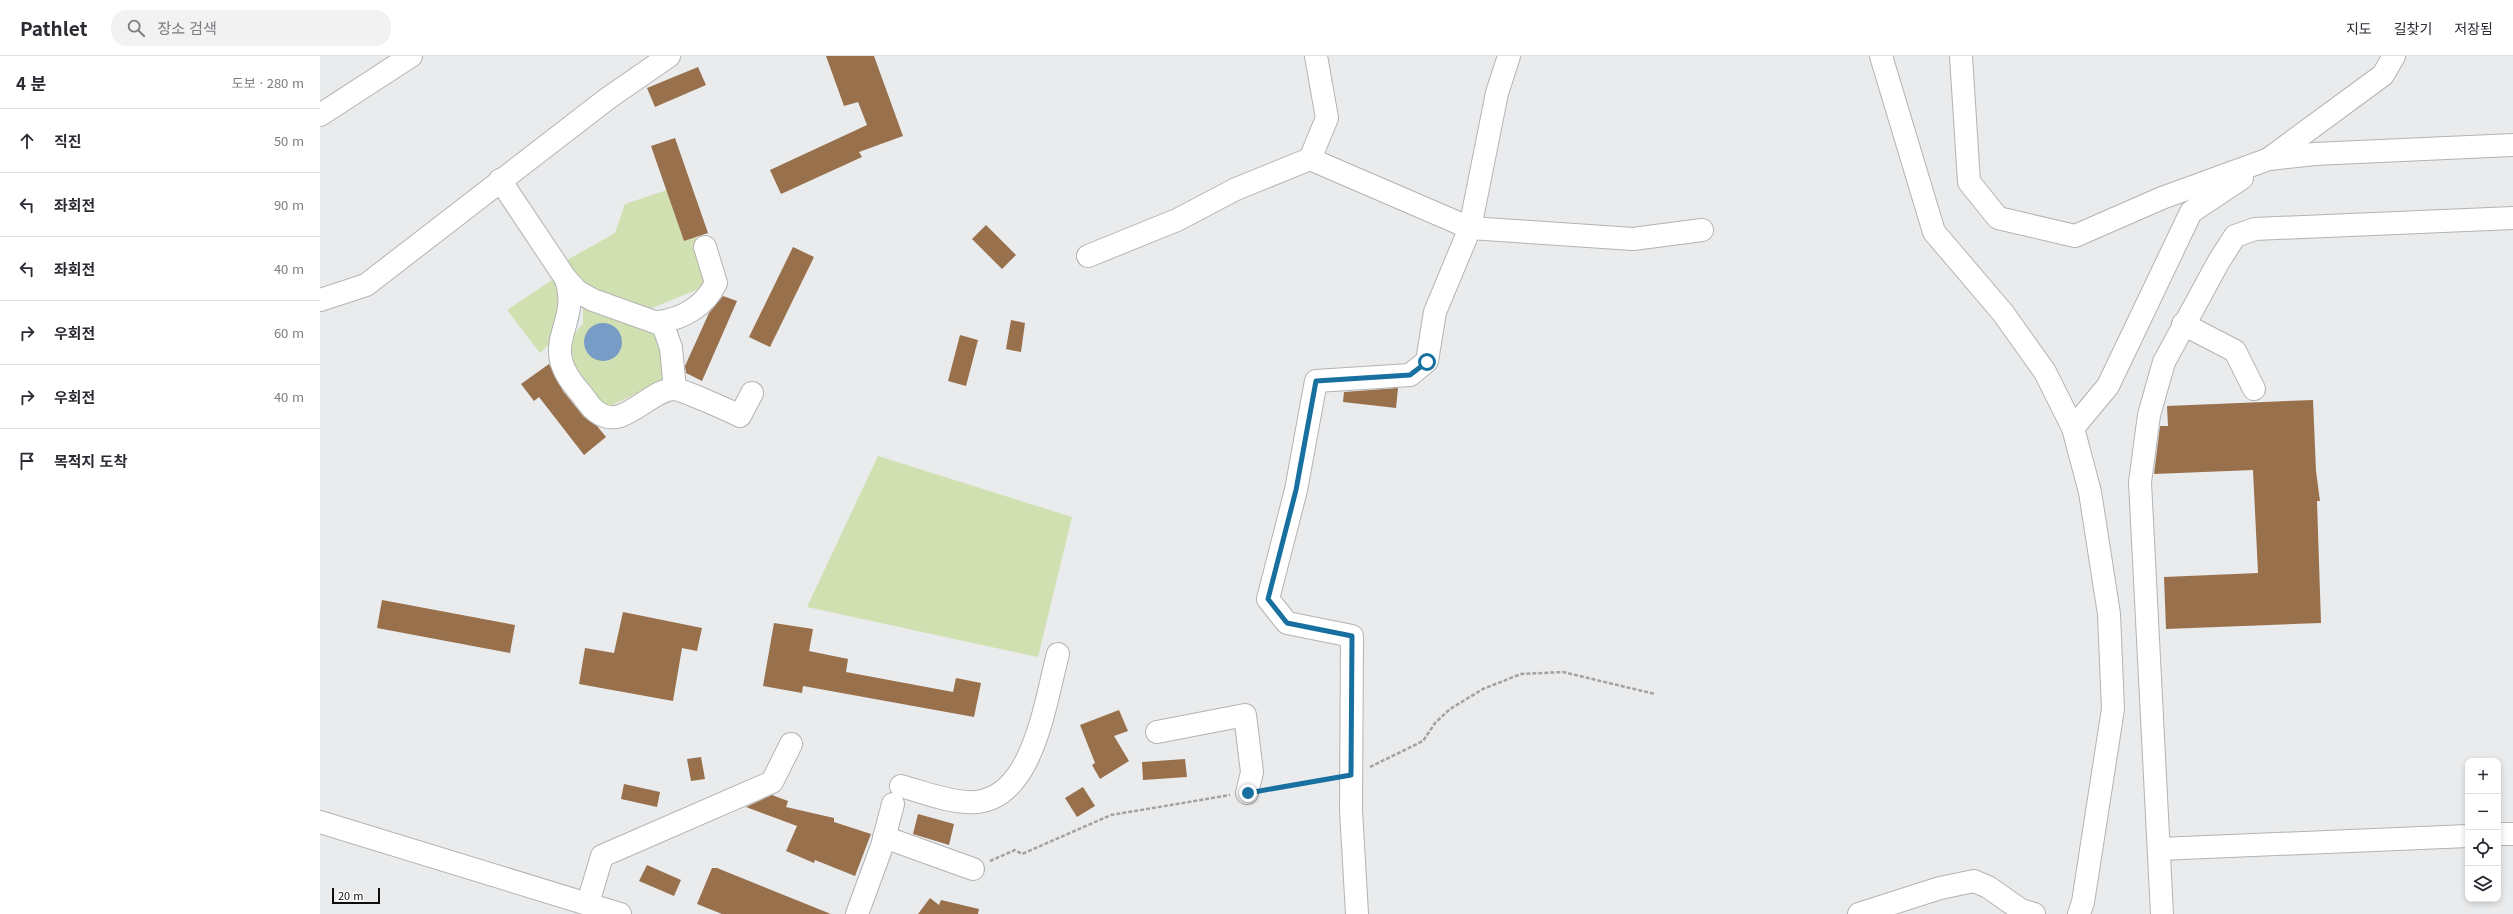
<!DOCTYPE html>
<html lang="ko">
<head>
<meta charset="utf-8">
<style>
	body { margin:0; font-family:Georgia,"Noto Sans KR",serif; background:#f2f2f3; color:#2b2b33 }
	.controls { position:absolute; right:12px; bottom:12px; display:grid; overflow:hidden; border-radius:8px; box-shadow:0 2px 6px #0003 }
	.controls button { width:36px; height:36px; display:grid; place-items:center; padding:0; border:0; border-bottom:1px solid #e1e1e2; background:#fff; color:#2b2b33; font:20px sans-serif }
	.scale { position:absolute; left:12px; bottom:10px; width:48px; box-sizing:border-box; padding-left:4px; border:2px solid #0e0e0e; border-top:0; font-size:11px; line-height:14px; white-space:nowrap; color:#0e0e0e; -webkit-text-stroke:3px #fff; paint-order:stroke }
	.stop { position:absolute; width:12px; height:12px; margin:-9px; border:3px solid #17709f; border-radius:50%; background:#fff }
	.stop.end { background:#17709f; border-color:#fff; box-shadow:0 1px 4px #0008 }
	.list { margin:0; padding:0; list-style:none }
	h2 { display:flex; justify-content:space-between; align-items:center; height:52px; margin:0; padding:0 16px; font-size:17px }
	h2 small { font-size:13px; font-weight:400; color:#7c7c81 }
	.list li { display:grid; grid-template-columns:26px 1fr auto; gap:12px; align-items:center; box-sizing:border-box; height:64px; padding:0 16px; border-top:1px solid #e1e1e2 }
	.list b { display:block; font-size:15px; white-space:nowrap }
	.list em { font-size:13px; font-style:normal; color:#7c7c81 }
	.icon { flex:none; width:22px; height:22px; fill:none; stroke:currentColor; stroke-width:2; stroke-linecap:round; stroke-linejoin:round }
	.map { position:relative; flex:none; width:2193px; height:858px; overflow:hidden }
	header { display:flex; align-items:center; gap:24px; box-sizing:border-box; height:56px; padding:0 20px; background:#fff; border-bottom:1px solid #e1e1e2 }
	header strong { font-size:19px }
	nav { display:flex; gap:22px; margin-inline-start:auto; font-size:14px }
	.search { width:280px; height:36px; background:#f2f2f3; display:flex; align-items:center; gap:10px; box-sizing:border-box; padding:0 14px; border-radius:16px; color:#7c7c81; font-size:15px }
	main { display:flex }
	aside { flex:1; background:#fff }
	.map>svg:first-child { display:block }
</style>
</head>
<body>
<header>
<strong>Pathlet</strong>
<div class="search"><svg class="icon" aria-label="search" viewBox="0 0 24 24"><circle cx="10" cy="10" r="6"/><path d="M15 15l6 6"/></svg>장소 검색</div>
<nav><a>지도</a><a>길찾기</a><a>저장됨</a></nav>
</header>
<main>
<aside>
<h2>4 분<small>도보 · 280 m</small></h2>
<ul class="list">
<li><svg class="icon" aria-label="ahead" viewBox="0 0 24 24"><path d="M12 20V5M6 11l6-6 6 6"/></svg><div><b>직진</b></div><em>50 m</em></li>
<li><svg class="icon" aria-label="left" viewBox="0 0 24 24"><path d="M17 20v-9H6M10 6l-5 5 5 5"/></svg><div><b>좌회전</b></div><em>90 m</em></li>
<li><svg class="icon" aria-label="left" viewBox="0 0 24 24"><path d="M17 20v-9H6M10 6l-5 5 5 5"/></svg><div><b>좌회전</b></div><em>40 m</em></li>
<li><svg class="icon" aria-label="right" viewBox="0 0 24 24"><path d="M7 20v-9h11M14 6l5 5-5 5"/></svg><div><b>우회전</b></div><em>60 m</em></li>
<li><svg class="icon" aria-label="right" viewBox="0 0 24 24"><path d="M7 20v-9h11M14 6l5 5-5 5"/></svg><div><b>우회전</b></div><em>40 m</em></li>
<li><svg class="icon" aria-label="arrive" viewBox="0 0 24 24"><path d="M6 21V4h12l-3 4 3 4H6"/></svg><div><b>목적지 도착</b></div></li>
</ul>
</aside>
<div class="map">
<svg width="2193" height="858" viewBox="0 0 2193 858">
	<rect width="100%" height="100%" fill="#eaebec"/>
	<g fill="#d1e0b1">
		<polygon points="347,134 364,185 376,181 393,227 325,255 261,228 247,204 295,177 305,148"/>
		<polygon points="235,222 242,235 234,284 220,297 187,254"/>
		<polygon points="263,249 338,272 345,322 341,326 286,352 280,350 246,300 250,283 263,268"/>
		<polygon points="558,400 752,461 718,601 487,551"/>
	</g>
	<circle fill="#779cc5" cx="283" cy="286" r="19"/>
	<g fill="#99704c">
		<polygon points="506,0 554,0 583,80 539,96 542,101 461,138 450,114 547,69 538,46 524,50"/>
		<polygon points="378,11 386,29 335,51 327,32"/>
		<polygon points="355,82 388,177 364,185 331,90"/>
		<polygon points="666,169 696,199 682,213 652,183"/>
		<polygon points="473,191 494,201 450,291 429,281"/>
		<polygon points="403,240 417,245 382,325 366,317 365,310 389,257"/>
		<polygon points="691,264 705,267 701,296 686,293"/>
		<polygon points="640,279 658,284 646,330 628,325"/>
		<polygon points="229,308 243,335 264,361 277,370 286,381 264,399 219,341 214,345 201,328"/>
		<polygon points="1078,332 1076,352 1023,346 1024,336"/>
		<polygon points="1993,344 1996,415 2000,445 1997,445 2001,567 1846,573 1844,521 1938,517 1933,414 1834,418 1840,370 1848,370 1847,350"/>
		<polygon points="62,544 195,569 190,597 57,572"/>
		<polygon points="303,556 382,572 377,595 362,592 353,645 259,628 265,592 294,597"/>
		<polygon points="454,567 493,573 489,595 528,603 526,616 633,636 636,622 661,627 654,661 483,630 482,637 443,630"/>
		<polygon points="799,654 808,675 794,680 809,705 780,723 772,709 775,707 760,669"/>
		<polygon points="381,701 385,723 371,725 367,703"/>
		<polygon points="865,703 867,721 823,724 822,706"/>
		<polygon points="304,728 340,736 337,751 301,743"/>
		<polygon points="763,731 775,750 757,761 745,742"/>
		<polygon points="452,739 468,745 466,751 514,762 514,766 551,778 535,820 495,804 494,807 466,795 477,770 426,751"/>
		<polygon points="598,758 634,768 629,789 593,778"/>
		<polygon points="327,809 361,824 354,840 319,825"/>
		<polygon points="392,812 397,812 511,858 402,858 377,848"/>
		<polygon points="610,842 619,849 621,844 659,853 658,858 598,858"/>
	</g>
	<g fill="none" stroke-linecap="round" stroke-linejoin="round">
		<defs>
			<g id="minor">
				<polyline points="1561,0 1614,176 1683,257 1725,316 1753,372 1770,436 1789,558 1793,653 1763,846 1759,858"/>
				<polyline points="1641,0 1649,126 1678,162 1755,180 1842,142 1949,103 1994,98 2193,89"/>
				<polyline points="0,59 91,0"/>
				<polyline points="1950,102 2063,19 2074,0"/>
				<polyline points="990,103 1007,62 996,0"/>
				<polyline points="180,124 246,223 257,235 273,244 343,269 351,292 355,333"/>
				<polyline points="768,200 857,164 916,133 990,103 1150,172 1313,183 1382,174"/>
				<path d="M246 223C258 258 235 277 241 304 244 318 254 329 263 340 267 345 271 352 277 356 303 376 329 333 355 333 363 334 410 355 420 360L432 337"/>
				<polyline points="0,244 46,229 287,43 349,0"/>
				<path d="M338 266C363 263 385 250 396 227L385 191"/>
				<polyline points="1863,268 1915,295 1934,333"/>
				<polyline points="1753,372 1788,330 1871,156 1922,122"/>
				<polyline points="837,676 925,659 932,716 927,737"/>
				<path d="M581 730C602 736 625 745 647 746 713 751 725 645 738 598"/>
				<polyline points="0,766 300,858"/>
				<polyline points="2178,778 2193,778"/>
				<polyline points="564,781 653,813"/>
				<polyline points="1840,793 2148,780"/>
				<polyline points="268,847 282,800 452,726 471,688"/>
				<polyline points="537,858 562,790 573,748"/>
				<polyline points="1037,858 1031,754 1032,580 967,567 948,543 976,434 996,325 1090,319 1107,305 1115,256 1150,172 1177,37 1189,0"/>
				<polyline points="1539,858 1620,832 1654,825 1668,831 1701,854 1714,858"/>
				<polyline points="1842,858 1820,426 1829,359 1844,306 1899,205 1915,180 1935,173 2193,162"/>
			</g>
		</defs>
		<use href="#minor" stroke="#b2b3b4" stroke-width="24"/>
		<g stroke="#a2a2a3" stroke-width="2.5" stroke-dasharray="4 2" stroke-linecap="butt">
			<polyline points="1050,711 1103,685 1115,667 1130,653 1163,633 1201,618 1243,616 1335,638"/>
			<polyline points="947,733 1013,722"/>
			<polyline points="670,805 695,794 702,798 791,759 910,739"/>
		</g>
		<use href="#minor" stroke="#fff" stroke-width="22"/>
	</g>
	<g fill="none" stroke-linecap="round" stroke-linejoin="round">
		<polyline stroke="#17709f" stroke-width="5" points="928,737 1031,719 1032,580 967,567 948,543 976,434 996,325 1090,319 1107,306"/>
	</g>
</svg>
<div class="controls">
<button>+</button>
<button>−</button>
<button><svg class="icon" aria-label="locate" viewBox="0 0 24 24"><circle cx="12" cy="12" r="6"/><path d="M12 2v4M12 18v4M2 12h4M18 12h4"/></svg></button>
<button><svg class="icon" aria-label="layers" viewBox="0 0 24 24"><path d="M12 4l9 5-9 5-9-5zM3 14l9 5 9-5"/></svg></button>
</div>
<div class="scale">20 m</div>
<div class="stop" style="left:1107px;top:306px"></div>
<div class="stop end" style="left:928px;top:737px"></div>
</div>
</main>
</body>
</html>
